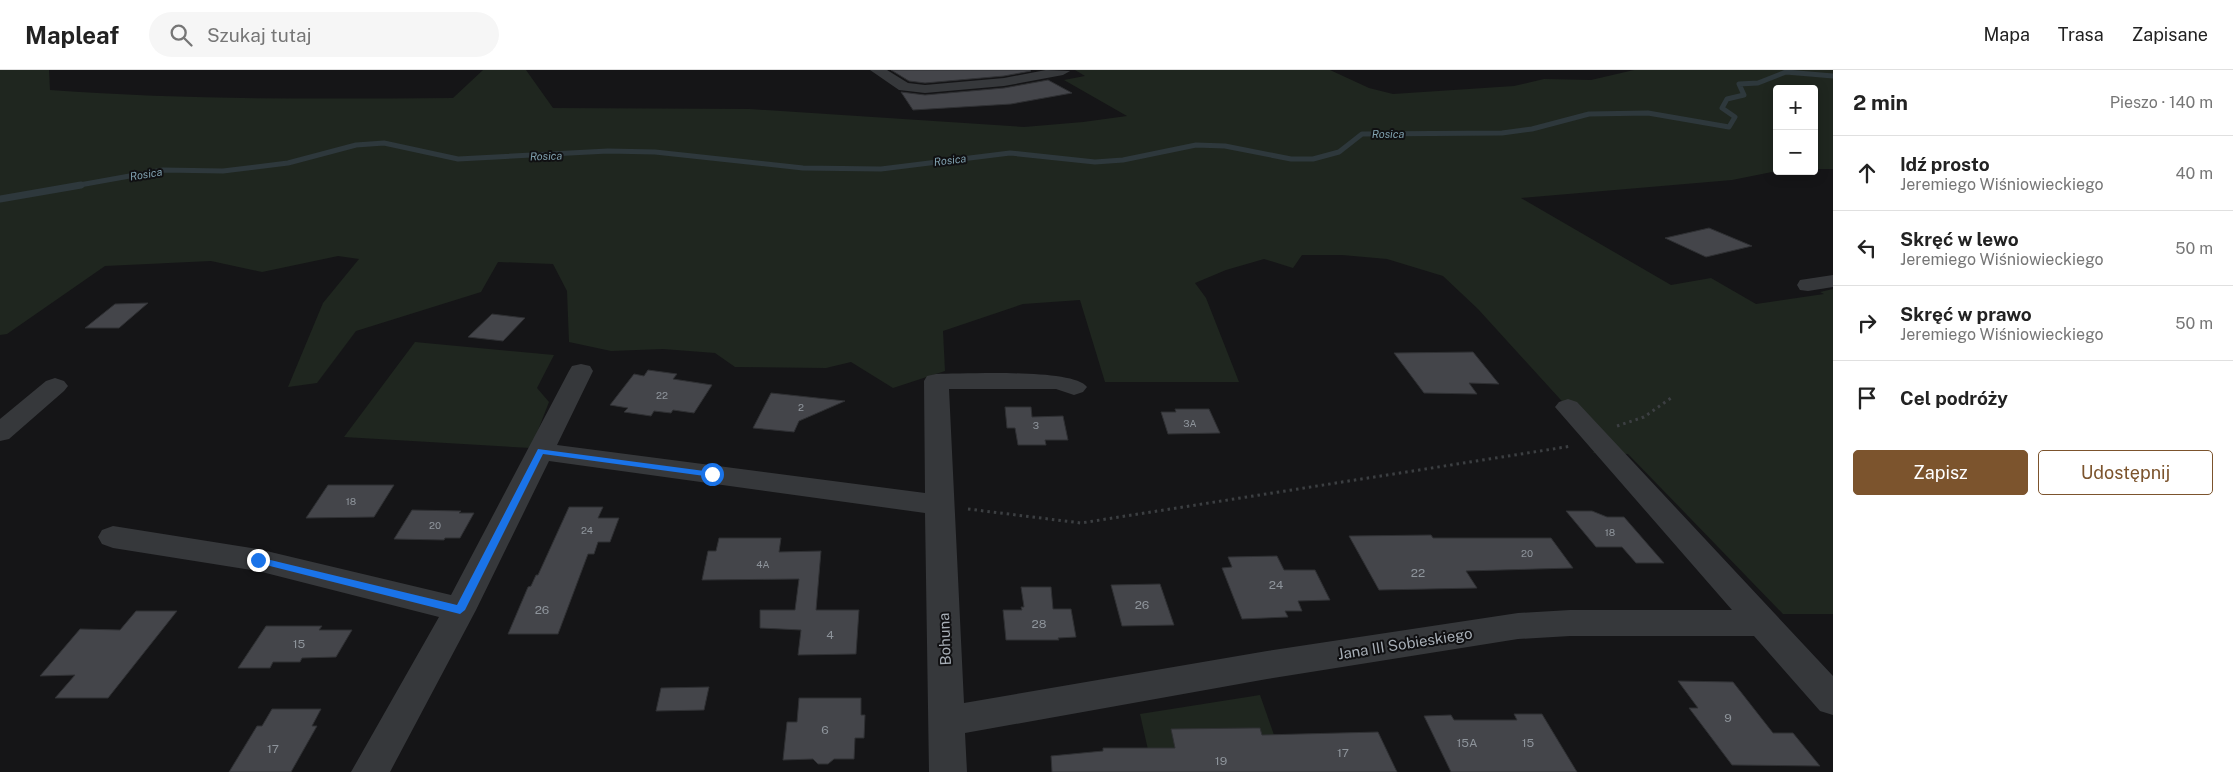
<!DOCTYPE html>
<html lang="pl">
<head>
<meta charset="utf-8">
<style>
	body { margin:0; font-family:"Public Sans",sans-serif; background:#f6f6f6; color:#222 }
	.controls { position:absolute; right:15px; top:15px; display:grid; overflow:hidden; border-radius:5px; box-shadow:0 2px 12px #0003 }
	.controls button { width:45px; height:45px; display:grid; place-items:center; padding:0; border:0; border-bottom:1px solid #e0e0e0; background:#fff; color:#222; font:25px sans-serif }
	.stop { position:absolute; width:15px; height:15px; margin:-11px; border:4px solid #1a73e8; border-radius:50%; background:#fff }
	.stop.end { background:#1a73e8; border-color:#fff; box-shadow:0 1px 5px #0008 }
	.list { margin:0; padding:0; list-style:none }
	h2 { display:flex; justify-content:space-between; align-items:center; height:65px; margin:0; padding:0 20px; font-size:21px }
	h2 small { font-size:16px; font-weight:400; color:#767676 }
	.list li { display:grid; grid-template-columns:32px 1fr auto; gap:15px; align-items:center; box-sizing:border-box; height:75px; padding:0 20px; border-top:1px solid #e0e0e0 }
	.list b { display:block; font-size:19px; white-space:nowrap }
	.list p { margin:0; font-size:16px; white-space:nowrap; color:#767676 }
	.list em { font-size:16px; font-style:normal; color:#767676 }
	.actions { display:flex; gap:10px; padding:15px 20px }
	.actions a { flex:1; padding:11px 0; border:1px solid #7c542d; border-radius:5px; text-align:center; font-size:18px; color:#7c542d }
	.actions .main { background:#7c542d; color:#fff }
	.icon { flex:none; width:28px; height:28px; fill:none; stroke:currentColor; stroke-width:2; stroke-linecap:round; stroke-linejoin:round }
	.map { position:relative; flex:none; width:1833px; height:702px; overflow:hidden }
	header { display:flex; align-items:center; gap:30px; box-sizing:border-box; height:70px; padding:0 25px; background:#fff; border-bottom:1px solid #e0e0e0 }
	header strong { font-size:24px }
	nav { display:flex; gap:28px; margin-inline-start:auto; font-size:18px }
	.search { width:350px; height:45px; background:#f6f6f6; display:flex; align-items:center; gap:12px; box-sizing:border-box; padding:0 18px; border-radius:28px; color:#767676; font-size:19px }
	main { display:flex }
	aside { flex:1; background:#fff }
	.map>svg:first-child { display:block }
</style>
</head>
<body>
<header>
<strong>Mapleaf</strong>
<div class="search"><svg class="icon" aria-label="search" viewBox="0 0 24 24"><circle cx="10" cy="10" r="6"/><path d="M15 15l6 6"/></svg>Szukaj tutaj</div>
<nav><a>Mapa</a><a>Trasa</a><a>Zapisane</a></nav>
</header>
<main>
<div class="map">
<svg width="1833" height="702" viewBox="0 0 1833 702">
	<rect width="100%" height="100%" fill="#151517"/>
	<g fill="#1f261f">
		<path d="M0 0H49L50 20C185 30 318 29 453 28L483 0H526L553 38 750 39 1024 57 1083 52 1127 46 1064 10 1085 6 1075 0H1330L1369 18 1393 24 1514 16 1544 9 1591 10 1634 0H1833V99H1814V19H1777V101L1732 110 1521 128 1671 215 1711 208 1756 234 1824 224 1820 222 1833 219V544H1783L1628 384 1593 383 1601 374 1478 239 1443 206 1387 189 1342 185H1302L1293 198 1264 189 1226 200 1195 213 1206 228 1239 312H1105L1080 230 1023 234 943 261 945 301 893 318 851 292 826 298 735 297 715 283 663 279 611 281 569 272 567 221 553 194 498 192 481 222 356 261 317 313 288 317 323 233 359 189 338 186 262 202 211 191 105 196 7 264 0 265Z"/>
		<polygon points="415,272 554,285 537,318 549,332 531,378 344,367"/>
		<polygon points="1260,625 1287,702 1153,702 1140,644"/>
	</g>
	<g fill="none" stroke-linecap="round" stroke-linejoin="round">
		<polyline stroke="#2e383c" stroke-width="5" points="74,116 163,100 223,101 288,93 356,75 384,73 458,89 608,81 655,82 803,98 881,99 1010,83 1095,92 1123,90 1196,75 1225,76 1291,89 1313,89 1339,82 1362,64 1502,63 1532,59 1589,44 1648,43 1729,57 1735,47 1722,38 1727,29 1744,25 1739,14 1758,13 1786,2 1833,6"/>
		<polyline stroke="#2e383c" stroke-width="7" points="0,129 81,115"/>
	</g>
	<g fill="#44454a" stroke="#2f3033">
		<polygon points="891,0 1030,0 1031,1 1004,6 925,13 909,11"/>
		<polygon points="1048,10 1072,23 1011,34 913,40 901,22 925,25 1004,18"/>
		<polygon points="1709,158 1752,176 1706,187 1665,168"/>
		<polygon points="148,233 119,258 85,258 115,234"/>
		<polygon points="492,244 525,248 503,271 468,267"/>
		<polygon points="1473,282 1499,314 1469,313 1477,324 1424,323 1394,283"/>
		<polygon points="648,300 677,304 673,309 712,315 694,343 673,340 671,343 654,341 651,346 624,342 628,338 610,335 634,304 644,306"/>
		<polygon points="771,323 845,331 799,351 794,362 753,358"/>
		<polygon points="1005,337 1031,337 1032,347 1063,346 1068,370 1045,370 1046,375 1018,375 1015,358 1007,358"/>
		<polygon points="1175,339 1209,339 1220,363 1168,364 1161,342 1176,342"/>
		<polygon points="328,415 394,415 374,447 306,448"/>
		<polygon points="569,437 603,437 598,448 619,448 610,472 598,472 594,484 588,484 558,564 508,564 528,517 531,516 536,505 538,505"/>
		<polygon points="412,440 461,441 459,443 474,443 460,468 445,468 444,470 394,469"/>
		<polygon points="1566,441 1592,441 1607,447 1624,447 1664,493 1636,493 1622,477 1596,477"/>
		<polygon points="1431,465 1433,468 1551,468 1573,498 1466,501 1477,518 1379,520 1349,466"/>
		<polygon points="719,468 781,468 779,482 821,481 816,540 859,540 856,584 798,585 801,560 760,558 760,540 795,540 799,509 702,510 708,481 716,481"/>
		<polygon points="1277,486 1284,500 1315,500 1330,530 1298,531 1302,541 1285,541 1288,547 1242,549 1222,498 1232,497 1228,487"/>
		<polygon points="1160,514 1174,555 1122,556 1111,515"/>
		<polygon points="1021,517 1051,517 1053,539 1071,539 1076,567 1058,568 1059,570 1006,570 1003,540 1022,540 1021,537 1024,537"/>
		<polygon points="136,541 177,541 108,628 55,628 75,605 40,606 80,559 120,560"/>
		<polygon points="266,556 322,556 319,560 352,560 336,587 302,588 300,592 273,592 270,598 238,598"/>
		<polygon points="1678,611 1733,612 1773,663 1793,663 1820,696 1732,695 1689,638 1698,638"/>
		<polygon points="709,617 704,640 656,641 661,618"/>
		<polygon points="799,628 861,628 861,645 865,645 864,668 855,668 854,689 834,689 828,694 818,694 813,689 783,690 787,652 797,652"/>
		<polygon points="272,639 321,639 312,656 317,656 291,702 229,702 257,656 262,656"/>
		<polygon points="1514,644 1542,644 1577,702 1451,702 1424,646 1451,645 1454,650 1517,650"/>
		<polygon points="1252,658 1260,658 1262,665 1378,662 1397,702 1052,702 1051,686 1103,681 1103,678 1175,678 1171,659"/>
	</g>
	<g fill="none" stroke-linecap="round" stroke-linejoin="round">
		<g stroke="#3c3f42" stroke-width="3" stroke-dasharray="2.5 4" stroke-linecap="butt">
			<polyline points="1617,356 1644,347 1671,328"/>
			<polyline points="968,439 1081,453 1572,376"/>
		</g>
		<g fill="#36383b" fill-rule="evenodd">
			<polygon points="870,0 887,0 908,13 925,15 1004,8 1046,0 1070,1 1063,5 1004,16 925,23 899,20"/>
			<polygon points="1833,205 1833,217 1808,221 1800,220 1797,215 1800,210"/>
			<path d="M581 294 590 296 593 301 557 375 925 423 924 311 927 306 936 304C963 304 1073 298 1087 317L1083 322 1074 325 1056 319H949L964 633 1267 581 1518 543 1570 540H1732L1555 337 1559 332 1568 329 1577 332 1833 606V645L1820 641 1754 566H1570L1518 569 1267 609 965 663 967 702H929L925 443 549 391 476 540 390 702H351L439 547 258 501 113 478 102 474 98 467 102 460 113 456 258 479 451 525 569 301 572 296Z"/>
			<polygon points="55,308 64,311 68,316 64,321 9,369 0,371 0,349 46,311"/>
		</g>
	</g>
	<polygon fill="#1a73e8" points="538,379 712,402 716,404 712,407 543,384 465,540 460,544 258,493 253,490 258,487 457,535"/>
	<g text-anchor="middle" stroke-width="4" stroke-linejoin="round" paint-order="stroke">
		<g font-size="10" fill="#8e949b">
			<text x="662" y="329">22</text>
			<text x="801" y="341">2</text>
			<text x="1190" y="357">3A</text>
			<text x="1036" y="359">3</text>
			<text x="351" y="435">18</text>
			<text x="435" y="459">20</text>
			<text x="587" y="464">24</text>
			<text x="1610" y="466">18</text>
			<text x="1527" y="487">20</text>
			<text x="763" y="498">4A</text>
		</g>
		<g font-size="11" font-style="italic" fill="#80a1b0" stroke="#101012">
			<text x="1388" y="68">Rosica</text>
			<text transform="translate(546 86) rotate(-2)" y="4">Rosica</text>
			<text transform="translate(950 90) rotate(-7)" y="4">Rosica</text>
			<text transform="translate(146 104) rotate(-9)" y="4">Rosica</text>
		</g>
		<g font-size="12" fill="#8e949b">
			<text x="1418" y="507">22</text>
			<text x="1276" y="519">24</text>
			<text x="1142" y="539">26</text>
			<text x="542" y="544">26</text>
			<text x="1039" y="558">28</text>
			<text x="830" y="569">4</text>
			<text x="299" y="578">15</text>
			<text x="1728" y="652">9</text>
			<text x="825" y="664">6</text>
			<text x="1467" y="677">15A</text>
			<text x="1528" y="677">15</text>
			<text x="273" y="683">17</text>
			<text x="1343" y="687">17</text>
			<text x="1221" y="695">19</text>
		</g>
		<g font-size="15" fill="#a7aeb6" stroke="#101012">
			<text transform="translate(945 569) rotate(-92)" y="5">Bohuna</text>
			<text transform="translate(1405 574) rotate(-9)" y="5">Jana III Sobieskiego</text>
		</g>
	</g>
</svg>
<div class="controls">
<button>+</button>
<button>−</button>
</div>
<div class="stop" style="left:712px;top:404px"></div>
<div class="stop end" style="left:258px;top:490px"></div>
</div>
<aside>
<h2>2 min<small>Pieszo · 140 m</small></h2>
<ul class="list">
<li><svg class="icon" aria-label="ahead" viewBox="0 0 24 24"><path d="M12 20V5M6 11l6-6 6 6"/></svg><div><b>Idź prosto</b><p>Jeremiego Wiśniowieckiego</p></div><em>40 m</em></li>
<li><svg class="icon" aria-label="left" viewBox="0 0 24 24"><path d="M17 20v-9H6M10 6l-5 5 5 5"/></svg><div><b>Skręć w lewo</b><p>Jeremiego Wiśniowieckiego</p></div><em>50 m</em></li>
<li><svg class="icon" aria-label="right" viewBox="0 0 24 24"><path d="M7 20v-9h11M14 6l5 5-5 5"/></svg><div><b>Skręć w prawo</b><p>Jeremiego Wiśniowieckiego</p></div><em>50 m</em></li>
<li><svg class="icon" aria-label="arrive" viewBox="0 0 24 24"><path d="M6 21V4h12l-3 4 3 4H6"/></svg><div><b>Cel podróży</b></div></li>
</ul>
<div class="actions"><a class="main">Zapisz</a><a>Udostępnij</a></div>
</aside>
</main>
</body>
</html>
